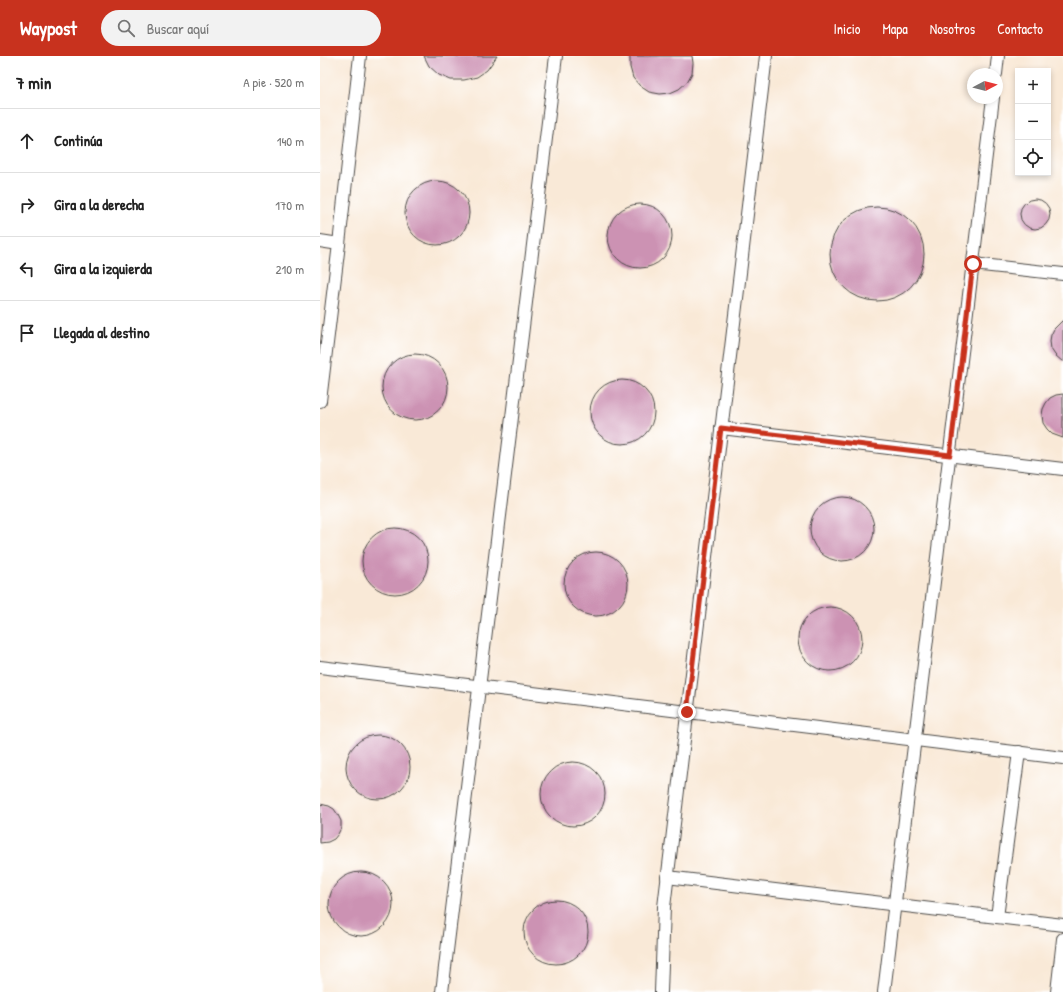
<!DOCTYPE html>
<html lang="es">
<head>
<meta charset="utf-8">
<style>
	body { margin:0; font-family:"Patrick Hand",sans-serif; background:#f2f2f2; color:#222 }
	.controls { position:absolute; right:12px; top:12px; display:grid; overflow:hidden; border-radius:0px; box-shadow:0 2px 6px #0003 }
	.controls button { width:36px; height:36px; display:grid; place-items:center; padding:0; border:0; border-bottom:1px solid #e0e0e0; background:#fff; color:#222; font:20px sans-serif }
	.compass { position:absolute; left:647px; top:12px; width:36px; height:36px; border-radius:50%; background:#fff; box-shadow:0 2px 6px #0003; rotate:83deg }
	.stop { position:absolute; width:12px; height:12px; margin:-9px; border:3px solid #c8321e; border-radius:50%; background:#fff }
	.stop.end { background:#c8321e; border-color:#fff; box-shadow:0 1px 4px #0008 }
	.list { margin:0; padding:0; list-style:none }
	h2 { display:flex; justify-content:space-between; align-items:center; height:52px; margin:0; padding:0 16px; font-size:17px }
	h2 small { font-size:13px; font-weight:400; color:#767676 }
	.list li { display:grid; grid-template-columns:26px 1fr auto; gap:12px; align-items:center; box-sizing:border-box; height:64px; padding:0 16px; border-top:1px solid #e0e0e0 }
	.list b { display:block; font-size:15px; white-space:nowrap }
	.list em { font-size:13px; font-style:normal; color:#767676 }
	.icon { flex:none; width:22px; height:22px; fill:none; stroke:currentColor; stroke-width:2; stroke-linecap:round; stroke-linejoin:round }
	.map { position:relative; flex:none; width:743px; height:936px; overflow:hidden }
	header { display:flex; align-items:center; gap:24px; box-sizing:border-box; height:56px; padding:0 20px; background:#c8321e; color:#fff }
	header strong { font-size:19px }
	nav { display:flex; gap:22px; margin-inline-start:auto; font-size:14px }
	.search { width:280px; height:36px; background:#f2f2f2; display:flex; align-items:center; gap:10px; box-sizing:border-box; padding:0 14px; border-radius:22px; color:#767676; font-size:15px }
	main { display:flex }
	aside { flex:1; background:#fff }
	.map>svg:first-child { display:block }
</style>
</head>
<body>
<header>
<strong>Waypost</strong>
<div class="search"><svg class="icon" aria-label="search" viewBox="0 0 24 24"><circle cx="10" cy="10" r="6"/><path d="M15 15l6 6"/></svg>Buscar aquí</div>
<nav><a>Inicio</a><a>Mapa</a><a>Nosotros</a><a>Contacto</a></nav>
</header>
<main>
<aside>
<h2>7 min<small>A pie · 520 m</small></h2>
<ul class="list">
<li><svg class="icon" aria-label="ahead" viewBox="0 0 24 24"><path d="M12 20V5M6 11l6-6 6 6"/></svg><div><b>Continúa</b></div><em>140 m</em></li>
<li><svg class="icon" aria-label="right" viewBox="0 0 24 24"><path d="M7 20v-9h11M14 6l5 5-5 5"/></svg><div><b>Gira a la derecha</b></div><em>170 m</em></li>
<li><svg class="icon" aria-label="left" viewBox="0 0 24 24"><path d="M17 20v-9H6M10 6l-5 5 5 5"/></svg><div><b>Gira a la izquierda</b></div><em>210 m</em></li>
<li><svg class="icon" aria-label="arrive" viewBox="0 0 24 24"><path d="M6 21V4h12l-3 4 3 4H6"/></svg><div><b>Llegada al destino</b></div></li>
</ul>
</aside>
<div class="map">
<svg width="743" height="936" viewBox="0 0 743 936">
	<rect width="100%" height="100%" fill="#fff"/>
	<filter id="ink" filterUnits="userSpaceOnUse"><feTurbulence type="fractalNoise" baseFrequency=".025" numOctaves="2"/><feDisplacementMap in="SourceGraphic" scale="8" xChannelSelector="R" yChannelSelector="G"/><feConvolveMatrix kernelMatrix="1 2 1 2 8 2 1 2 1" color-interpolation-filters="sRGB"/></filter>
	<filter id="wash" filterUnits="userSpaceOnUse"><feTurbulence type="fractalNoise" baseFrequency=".012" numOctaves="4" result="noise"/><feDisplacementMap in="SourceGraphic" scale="16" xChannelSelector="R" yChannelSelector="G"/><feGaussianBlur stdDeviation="0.9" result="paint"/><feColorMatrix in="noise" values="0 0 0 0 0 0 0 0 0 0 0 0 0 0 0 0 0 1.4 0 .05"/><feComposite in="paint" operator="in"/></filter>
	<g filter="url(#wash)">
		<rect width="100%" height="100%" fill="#f9e9d7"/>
		<g id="blocks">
			<g fill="#cc92b3">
				<polygon points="104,0 177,0 167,14 157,21 144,24 131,24 119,19 109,10"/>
				<polygon points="310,0 372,0 373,7 372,17 367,26 359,33 350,37 340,38 329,36 320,30 313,22 310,11"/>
				<circle cx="117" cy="157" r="32"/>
				<circle cx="715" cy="158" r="15"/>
				<circle cx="320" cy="180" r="32"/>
				<circle cx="557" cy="198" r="47"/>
				<polygon points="743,264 743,306 735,299 731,293 730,285 731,279 734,273"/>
				<circle cx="95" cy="331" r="33"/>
				<circle cx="302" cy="356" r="32"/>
				<polygon points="743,338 743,382 732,378 727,373 723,367 722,359 723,353 726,347 730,342 736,339"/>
				<circle cx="522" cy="473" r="32"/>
				<circle cx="75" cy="505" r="33"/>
				<circle cx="276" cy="528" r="32"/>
				<circle cx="510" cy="583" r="32"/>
				<circle cx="58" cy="711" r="32"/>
				<circle cx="253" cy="738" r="32"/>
				<polygon points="0,748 9,750 14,753 18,759 21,765 21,772 18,778 14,783 8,786 0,787"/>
				<circle cx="41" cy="848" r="32"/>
				<circle cx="236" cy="876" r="32"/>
			</g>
		</g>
	</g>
	<g filter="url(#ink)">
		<use href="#blocks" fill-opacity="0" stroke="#4a4845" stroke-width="1"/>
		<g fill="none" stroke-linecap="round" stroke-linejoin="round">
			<defs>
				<g id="minor">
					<polyline points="676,18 678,0"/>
					<polyline points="0,185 19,188"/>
					<polyline points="653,208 743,218"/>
					<polyline points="0,345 19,188 40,0"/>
					<polyline points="401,372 743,413"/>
					<polyline points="0,611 743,702"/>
					<polyline points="347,821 743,869"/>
					<polyline points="677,861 699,696"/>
					<polyline points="122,936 236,0"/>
					<polyline points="341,936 344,851 446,0"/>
					<polyline points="564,936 673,42"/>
					<polyline points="737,936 743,883"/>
				</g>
			</defs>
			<use href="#minor" stroke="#4a4845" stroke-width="14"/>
			<use href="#minor" stroke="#fff" stroke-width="12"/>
		</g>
	</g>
	<g fill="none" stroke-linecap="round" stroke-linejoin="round" filter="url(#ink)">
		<polyline stroke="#c8321e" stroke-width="5" points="367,656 401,372 630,399 653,208"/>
	</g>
</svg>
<div class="controls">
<button>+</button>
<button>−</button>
<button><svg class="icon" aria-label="locate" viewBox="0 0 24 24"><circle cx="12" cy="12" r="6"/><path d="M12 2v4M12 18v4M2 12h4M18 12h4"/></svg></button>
</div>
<svg class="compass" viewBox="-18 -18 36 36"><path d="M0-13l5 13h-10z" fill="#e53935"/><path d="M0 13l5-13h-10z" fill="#767676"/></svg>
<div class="stop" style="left:653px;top:208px"></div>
<div class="stop end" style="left:367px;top:656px"></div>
</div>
</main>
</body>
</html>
